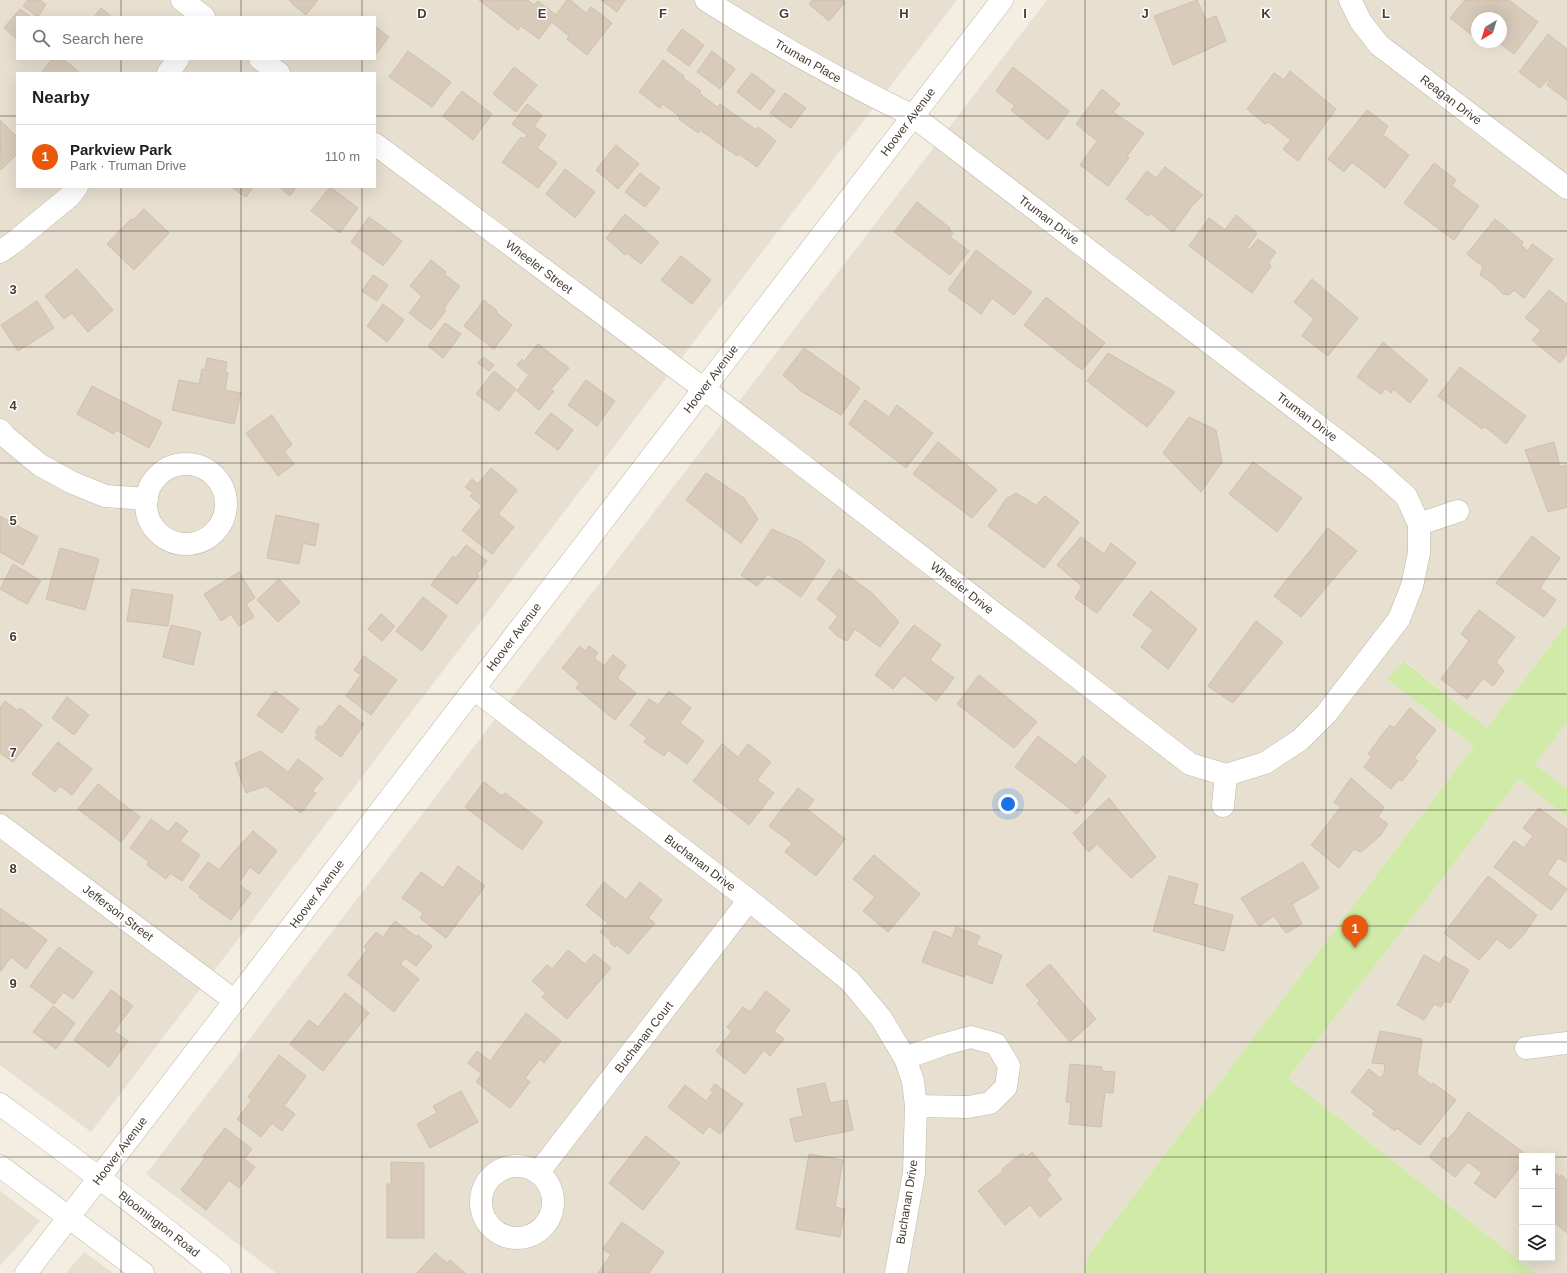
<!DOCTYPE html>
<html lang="en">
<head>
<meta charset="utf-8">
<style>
	body { margin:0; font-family:Arial,sans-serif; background:#f6f6f6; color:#202124 }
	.controls { position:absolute; right:12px; bottom:12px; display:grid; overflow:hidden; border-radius:0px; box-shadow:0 4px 16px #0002 }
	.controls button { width:36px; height:36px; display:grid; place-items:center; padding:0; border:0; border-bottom:1px solid #e0e0e0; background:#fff; color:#202124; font:20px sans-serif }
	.compass { position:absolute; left:1471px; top:12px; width:36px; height:36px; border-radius:50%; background:#fff; box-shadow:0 4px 16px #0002; rotate:218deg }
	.you { position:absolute; left:1008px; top:804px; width:14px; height:14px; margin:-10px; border:3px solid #fff; border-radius:50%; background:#1a73e8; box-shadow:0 0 0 6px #1a73e833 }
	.badge { display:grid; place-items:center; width:26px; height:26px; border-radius:50%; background:#ea580c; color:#fff; font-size:13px; font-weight:700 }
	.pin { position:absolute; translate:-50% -33px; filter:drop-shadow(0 1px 2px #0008) }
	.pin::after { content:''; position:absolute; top:21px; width:14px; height:12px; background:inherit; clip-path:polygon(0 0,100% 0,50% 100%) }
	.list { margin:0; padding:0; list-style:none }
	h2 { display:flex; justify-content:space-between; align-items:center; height:52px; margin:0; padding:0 16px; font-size:17px }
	h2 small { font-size:13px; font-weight:400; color:#757577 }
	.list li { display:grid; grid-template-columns:26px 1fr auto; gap:12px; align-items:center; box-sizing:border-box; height:64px; padding:0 16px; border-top:1px solid #e0e0e0 }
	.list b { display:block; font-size:15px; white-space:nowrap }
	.list p { margin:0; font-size:13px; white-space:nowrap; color:#757577 }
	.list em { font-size:13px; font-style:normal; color:#757577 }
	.icon { flex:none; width:22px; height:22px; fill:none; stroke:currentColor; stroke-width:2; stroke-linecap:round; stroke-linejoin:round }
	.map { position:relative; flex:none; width:1567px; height:1273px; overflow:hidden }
	.search { position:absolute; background:#fff; box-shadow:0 4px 16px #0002; left:16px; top:16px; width:360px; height:44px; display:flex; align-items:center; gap:10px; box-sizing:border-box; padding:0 14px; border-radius:0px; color:#757577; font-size:15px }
	.panel { position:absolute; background:#fff; box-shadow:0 4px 16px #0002; left:16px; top:72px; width:360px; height:116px; border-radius:0px }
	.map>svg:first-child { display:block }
</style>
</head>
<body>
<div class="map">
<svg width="1567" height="1273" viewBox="0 0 1567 1273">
	<rect width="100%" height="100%" fill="#f3ede2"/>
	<g fill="#e7dfd0" fill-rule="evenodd">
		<path d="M0 0H957L776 234 91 1132 0 1065ZM17 17H375V59H17ZM17 73H375V187H17Z"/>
		<path d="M1047 0H1567V624L1487 728 1405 661 1387 679 1474 746 1089 1255 1083 1273H276L146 1174ZM1477 18H1501V42H1477Z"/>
		<polygon points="1567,722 1567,789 1535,764"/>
		<path d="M1519 779 1567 817V1273H1535L1288 1078ZM1522 1156H1552V1258H1522Z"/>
		<polygon points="0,1191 40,1221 0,1266"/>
		<polygon points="84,1252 113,1273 66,1273"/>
	</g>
	<polygon fill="#cfeba7" points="1567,624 1567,722 1535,764 1567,789 1567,817 1519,779 1288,1078 1535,1273 1083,1273 1089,1255 1474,746 1387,679 1404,661 1487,728"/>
	<g fill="#d8cbba" stroke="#d0c0aa">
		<polygon points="28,0 40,0 46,4 38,17 23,6"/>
		<polygon points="289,0 318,0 306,15 291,3 292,2"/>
		<polygon points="479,0 528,0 534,5 538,1 556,15 567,0 570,0 586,13 591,7 612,23 587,55 567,39 569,36 552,22 539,39 521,26 518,30"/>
		<polygon points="601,0 625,0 617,12"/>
		<polygon points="812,0 842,0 845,2 829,21 809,4"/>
		<polygon points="1197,0 1206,20 1216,16 1226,41 1173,65 1154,16"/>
		<polygon points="1465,0 1509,0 1538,22 1514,54 1498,42 1501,42 1501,18 1477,18 1477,39 1450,18"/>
		<polygon points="101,8 112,17 94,17"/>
		<polygon points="20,9 31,17 17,17 17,39 4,28"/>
		<polygon points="375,26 389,37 375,55"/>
		<polygon points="682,29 704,45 689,66 667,50"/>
		<polygon points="1548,34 1567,49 1567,100 1547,85 1550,81 1547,80 1540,88 1519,72"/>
		<polygon points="408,51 451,82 432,107 389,77"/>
		<polygon points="712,51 735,69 720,89 697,72"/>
		<polygon points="52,59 63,59 80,73 41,73"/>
		<polygon points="663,60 684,76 683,78 701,91 699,93 717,107 720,104 756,130 758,127 776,141 757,167 739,154 737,156 700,130 698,133 679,119 680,117 663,104 660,108 639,92"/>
		<polygon points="514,67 537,85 516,112 493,94"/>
		<polygon points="1013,67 1069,111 1048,140 1011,110 1015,106 996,91"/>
		<polygon points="1290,71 1336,109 1298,161 1283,149 1291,140 1268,122 1265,124 1247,109 1274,73 1284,80"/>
		<polygon points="752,73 775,91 760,110 737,92"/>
		<polygon points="1102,89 1120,104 1113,112 1144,133 1127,156 1129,158 1108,186 1080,165 1097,141 1076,124"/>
		<polygon points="462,91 492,114 473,140 443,116"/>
		<polygon points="785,93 806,108 791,128 770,113"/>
		<polygon points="527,104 542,115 534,126 546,135 537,148 557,163 538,188 502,162 521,137 524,139 527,135 512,124"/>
		<polygon points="1367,110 1388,126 1383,135 1409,155 1385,188 1352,162 1344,172 1328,159"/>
		<polygon points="0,120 17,137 17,154 1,170"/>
		<polygon points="616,145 639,164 618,189 596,170"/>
		<polygon points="1434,163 1456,180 1452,186 1479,206 1454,240 1404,203"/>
		<polygon points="1165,167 1203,195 1192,206 1173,232 1150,213 1148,216 1126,199 1147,171 1156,178"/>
		<polygon points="565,169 595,192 575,218 546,194"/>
		<polygon points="640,173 660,188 645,207 625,192"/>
		<polygon points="231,187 253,187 246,197"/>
		<polygon points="279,187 296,187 290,196"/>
		<polygon points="330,187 358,208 340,233 311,211"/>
		<polygon points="917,202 950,228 949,230 953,233 950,237 969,251 950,275 894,232"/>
		<polygon points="144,209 169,233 134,270 107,244 131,219 133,220"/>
		<polygon points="625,214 659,242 641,264 627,253 625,255 606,238"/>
		<polygon points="1236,215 1257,233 1247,248 1249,250 1258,239 1276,252 1268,263 1271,266 1252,293 1189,246 1209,218 1225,230"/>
		<polygon points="369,217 402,241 383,266 351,242"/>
		<polygon points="1495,219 1523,242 1521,245 1528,251 1532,244 1553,259 1524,298 1514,290 1509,295 1503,294 1492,283 1480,275 1483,267 1467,254"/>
		<polygon points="976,250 1032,292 1014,315 992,298 981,314 948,290"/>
		<polygon points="681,256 711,280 692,304 661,280"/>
		<polygon points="431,260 446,272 444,274 460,286 444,308 446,310 431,330 409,313 422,296 410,286"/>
		<polygon points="77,269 113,310 88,332 72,313 64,319 45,296"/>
		<polygon points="373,275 388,285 377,301 362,291"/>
		<polygon points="1312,279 1358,318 1328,356 1302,336 1314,319 1294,302"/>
		<polygon points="1549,290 1567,304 1567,354 1560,363 1532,340 1541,330 1525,318"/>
		<polygon points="1046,297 1105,343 1082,370 1024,325"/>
		<polygon points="484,300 497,311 496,312 512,325 494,349 464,326"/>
		<polygon points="37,301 54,328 18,351 1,325"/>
		<polygon points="383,304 404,320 387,342 367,326"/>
		<polygon points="445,323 461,334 443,358 428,346"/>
		<polygon points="1383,342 1428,380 1410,403 1393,389 1391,393 1385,388 1381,394 1357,377"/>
		<polygon points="538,344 569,368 551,389 554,391 539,410 517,391 529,375 517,365 522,359 524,361"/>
		<polygon points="804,348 860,388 841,415 801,391 783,375"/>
		<polygon points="1108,353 1175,392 1147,427 1087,381"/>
		<polygon points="483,357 494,365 489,371 478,363"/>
		<polygon points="207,358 227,362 225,372 228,373 225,390 241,393 234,424 172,410 179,380 199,384 202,369 205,370"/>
		<polygon points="1460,367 1526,416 1506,444 1484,426 1482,429 1438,396"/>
		<polygon points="494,371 516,389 499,411 476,394"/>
		<polygon points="586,380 615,401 597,426 568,405"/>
		<polygon points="92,386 162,422 149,448 116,430 114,434 77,414"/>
		<polygon points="865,400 889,417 897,405 933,433 906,468 849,424"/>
		<polygon points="551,413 573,430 558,450 535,433"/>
		<polygon points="272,415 292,445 284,451 294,464 278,476 268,462 267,463 246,433"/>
		<polygon points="1189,417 1216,430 1222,462 1201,492 1163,453"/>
		<polygon points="938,442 997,490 972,518 913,474"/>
		<polygon points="1554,442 1560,467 1567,465 1567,507 1548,512 1525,450"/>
		<polygon points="1253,462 1302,498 1277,532 1229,494"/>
		<polygon points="491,468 517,490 498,514 514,527 492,554 462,530 482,506 470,496 473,493 465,487 472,479 478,484"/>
		<polygon points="706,473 744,498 758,519 741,543 686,500"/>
		<polygon points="1016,493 1036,505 1045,496 1079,522 1044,568 988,526 1006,499"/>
		<polygon points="276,515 319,524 315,546 303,543 299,564 267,558"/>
		<polygon points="0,516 38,537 23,565 0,552"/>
		<polygon points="1328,528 1357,551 1301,617 1274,596"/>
		<polygon points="772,529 801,542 825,561 801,597 768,574 757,586 741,575"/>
		<polygon points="1532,536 1560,558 1540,588 1556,600 1544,617 1496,583"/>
		<polygon points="1081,537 1104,554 1111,543 1136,563 1097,613 1075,598 1082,586 1057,565"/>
		<polygon points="466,545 487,561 477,574 479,576 457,604 431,585 453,556 456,558"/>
		<polygon points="60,548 99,559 85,610 46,599"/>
		<polygon points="13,564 41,581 27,604 0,589"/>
		<polygon points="839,569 872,593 899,622 880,647 855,629 847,641 837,636 829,628 838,616 817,599"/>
		<polygon points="239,572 255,598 246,604 254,617 239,626 231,614 221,621 204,594"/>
		<polygon points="279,579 300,602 278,622 257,600"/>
		<polygon points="132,589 173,595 168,626 127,621"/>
		<polygon points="1151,591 1197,629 1168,669 1141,647 1153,630 1133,615"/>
		<polygon points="423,597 447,616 422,651 396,631"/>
		<polygon points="1479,610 1515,637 1496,662 1504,671 1493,686 1483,678 1467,699 1441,679 1469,641 1461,634"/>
		<polygon points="381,614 395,626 382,641 368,629"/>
		<polygon points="1256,621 1283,642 1233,703 1208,686"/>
		<polygon points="171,625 201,632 193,665 163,657"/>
		<polygon points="914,625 941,645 930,660 954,678 936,701 904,675 893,689 875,675"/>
		<polygon points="580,646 585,651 589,646 598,653 594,658 604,666 613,655 626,665 617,678 636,693 615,720 576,688 580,683 562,668"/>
		<polygon points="364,656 397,680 371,715 346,696 361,675 354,670"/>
		<polygon points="979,675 1037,722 1014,748 957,704"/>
		<polygon points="275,691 299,709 282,733 257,715"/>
		<polygon points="669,691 691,708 680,723 704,741 687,764 668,750 664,756 644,742 647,738 630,725 649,699 658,705"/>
		<polygon points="67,697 89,715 74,735 52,718"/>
		<polygon points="5,701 18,711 20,708 42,725 13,762 0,753 0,708"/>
		<polygon points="339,705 364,724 341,757 315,738 318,734 315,732 319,726 322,727"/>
		<polygon points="1410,708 1436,730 1414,758 1418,761 1402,781 1399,779 1391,789 1364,767 1372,756 1368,754 1382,735 1390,725 1394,728"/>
		<polygon points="1038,736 1076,765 1083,756 1106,776 1077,814 1015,767"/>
		<polygon points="58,742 92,769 72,795 60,786 55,792 32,774"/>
		<polygon points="722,744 738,757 748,744 771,762 757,780 774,793 749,825 693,781"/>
		<polygon points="260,751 288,772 298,759 323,778 312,791 316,793 301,813 266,786 246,793 235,763"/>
		<polygon points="1351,778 1384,807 1378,817 1388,824 1380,836 1361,852 1354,849 1339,868 1311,845 1341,807 1334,802"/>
		<polygon points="484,782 502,796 505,793 543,822 522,850 465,807"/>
		<polygon points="98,784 140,817 121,842 78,809"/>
		<polygon points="798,788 814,800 807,809 845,839 816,876 785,852 792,843 769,826"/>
		<polygon points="1109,798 1156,857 1131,878 1097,844 1089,852 1073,833"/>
		<polygon points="1539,808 1567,829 1567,861 1566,862 1558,858 1547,874 1567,889 1551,910 1494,867 1514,841 1524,848 1533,836 1523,828"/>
		<polygon points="151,819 168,832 176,822 188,831 180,841 200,855 182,881 170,873 166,879 147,865 149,862 130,848"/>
		<polygon points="253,831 277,851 259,874 250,867 238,884 251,893 231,920 199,897 200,895 189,887 208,862 219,870 232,854"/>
		<polygon points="874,855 920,894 888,932 863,911 875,897 853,879"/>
		<polygon points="1303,862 1319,888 1292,904 1302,924 1286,933 1274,916 1259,926 1241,898"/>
		<polygon points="458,866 485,886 446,938 420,918 423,913 402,898 421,872 443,888"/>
		<polygon points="1169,876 1198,884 1193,904 1233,915 1224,951 1153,931"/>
		<polygon points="1488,876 1537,915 1525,933 1510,949 1497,939 1479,960 1444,933"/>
		<polygon points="604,882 626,900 640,882 662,900 648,918 655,923 628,954 617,945 615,947 610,943 611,941 600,932 608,923 586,905"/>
		<polygon points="0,908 21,923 23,922 47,940 26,969 11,957 0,972"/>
		<polygon points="395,921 417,937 418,935 432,946 416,966 405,958 400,964 419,979 394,1012 348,975 367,950 364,947 376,932 383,937"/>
		<polygon points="956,927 980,936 976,945 1002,955 992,984 966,974 964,977 922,962 934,931 952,938"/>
		<polygon points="59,947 93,972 73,999 63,992 54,1004 30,986"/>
		<polygon points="568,950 585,964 594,954 611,968 567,1019 542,997 546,993 532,981 547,965 552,969"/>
		<polygon points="1424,955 1440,964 1444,956 1469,970 1450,1003 1445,1001 1441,1007 1434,1004 1424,1020 1397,1005"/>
		<polygon points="1050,964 1096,1019 1070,1042 1037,1003 1040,1001 1026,985"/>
		<polygon points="111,990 133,1006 114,1031 128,1041 109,1067 74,1040"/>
		<polygon points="766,991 790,1010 774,1031 784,1039 770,1056 764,1050 745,1074 716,1051 732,1031 727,1027 743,1007 750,1012"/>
		<polygon points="345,993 369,1013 323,1071 290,1044 309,1020 318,1027"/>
		<polygon points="53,1006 75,1023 56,1049 33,1032"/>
		<polygon points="526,1013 561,1041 544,1063 540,1059 525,1078 530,1082 510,1108 476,1082 482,1074 468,1063 477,1051 490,1061"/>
		<polygon points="1380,1031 1422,1039 1417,1074 1432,1085 1433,1083 1456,1100 1420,1145 1397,1128 1395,1131 1372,1114 1375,1111 1351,1092 1369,1069 1380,1078 1384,1074 1385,1064 1372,1063"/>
		<polygon points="279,1055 306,1076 284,1106 295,1114 282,1131 272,1123 261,1137 237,1119 252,1100 248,1097"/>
		<polygon points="1070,1064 1102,1067 1102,1071 1115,1072 1113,1093 1105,1092 1101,1127 1069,1124 1071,1102 1066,1102"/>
		<polygon points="825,1083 830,1103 847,1100 853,1130 795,1142 790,1119 803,1116 797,1089"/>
		<polygon points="715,1084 743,1104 720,1134 709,1126 703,1134 668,1107 685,1085 706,1101 713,1092 710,1090"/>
		<polygon points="461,1091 478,1122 430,1148 417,1124 437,1113 433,1106"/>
		<polygon points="1468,1112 1527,1155 1522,1156 1522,1163 1513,1176 1495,1198 1474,1183 1482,1173 1468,1162 1455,1177 1429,1157 1444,1137 1448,1139 1457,1129"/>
		<polygon points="225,1128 252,1149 244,1159 255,1167 239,1188 229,1180 206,1210 181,1190 205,1158 203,1156"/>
		<polygon points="646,1136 680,1163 643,1210 609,1183"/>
		<polygon points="1032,1152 1051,1175 1046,1179 1062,1199 1040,1217 1030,1205 1005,1225 978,1191 1003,1171 1002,1169 1022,1153 1026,1157"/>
		<polygon points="809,1154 843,1160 835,1207 845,1209 840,1237 796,1229"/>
		<polygon points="391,1162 424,1163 424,1238 387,1238 387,1184 391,1184"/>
		<polygon points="1552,1171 1560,1177 1561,1175 1567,1180 1567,1233 1552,1220"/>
		<polygon points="622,1222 664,1252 649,1273 598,1273 611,1255 603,1249"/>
		<polygon points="435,1253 447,1263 450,1260 465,1273 417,1273"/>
	</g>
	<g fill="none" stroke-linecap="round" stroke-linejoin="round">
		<defs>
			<g id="minor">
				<polyline points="182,0 204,17"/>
				<path d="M706 0C773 43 842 81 913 116L1380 473 1406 496 1419 524V553L1412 586 1399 619 1326 714 1300 740 1265 763 1226 775"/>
				<polyline points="1350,0 1361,22 1379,45 1567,188"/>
				<polyline points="260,59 279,73"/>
				<polyline points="168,73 178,59"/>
				<polyline points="375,144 704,389 1190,764 1226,775"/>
				<polyline points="0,252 13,243 70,196 77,187"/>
				<polyline points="0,430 6,437 40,465 71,482 105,496 147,499"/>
				<circle cx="186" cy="504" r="40"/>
				<polyline points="1419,524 1458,511"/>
				<polyline points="474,689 749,900 850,981 881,1018 905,1058 913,1081 916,1106 914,1173 896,1273"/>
				<polyline points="1223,806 1226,775"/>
				<polyline points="0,825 235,1001"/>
				<polyline points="1526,1048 1567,1043"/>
				<polyline points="905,1058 942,1045 971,1037 996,1044 1009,1066 1006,1087 990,1103 968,1107 916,1106"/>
				<path d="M0 1104C74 1159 149 1214 220 1273"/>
				<polyline points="0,1166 143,1273"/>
				<circle cx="517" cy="1202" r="36"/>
				<polyline points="538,1173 749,900"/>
				<polyline points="26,1273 1002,0"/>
			</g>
		</defs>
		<use href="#minor" stroke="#c2b7a7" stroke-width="23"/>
		<use href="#minor" stroke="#fff" stroke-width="22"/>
	</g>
	<path fill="none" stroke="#453d32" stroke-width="1" stroke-opacity="0.55" d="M121 0V17M241 0V17M362 0V17M482 0V1273M603 0V1273M723 0V1273M844 0V1273M964 0V1273M1085 0V1273M1205 0V1273M1326 0V1273M1446 0V1273M121 59V73M241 59V73M362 59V73M0 116H17M375 116H1567M121 187V1273M241 187V1273M362 187V1273M0 231H1567M0 347H1567M0 463H1567M0 579H1567M0 694H1567M0 810H1567M0 926H1567M0 1042H1567M0 1157H1522M1552 1157H1567"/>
	<g text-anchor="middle" stroke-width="3" stroke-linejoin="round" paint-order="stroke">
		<g font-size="12" fill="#453d32" stroke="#fff">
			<text transform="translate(808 61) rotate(30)" y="4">Truman Place</text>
			<text transform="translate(1451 100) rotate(37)" y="4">Reagan Drive</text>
			<text transform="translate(908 122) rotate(-53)" y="4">Hoover Avenue</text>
			<text transform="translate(1049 220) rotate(37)" y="4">Truman Drive</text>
			<text transform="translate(539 267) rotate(37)" y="4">Wheeler Street</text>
			<text transform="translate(711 379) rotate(-53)" y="4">Hoover Avenue</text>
			<text transform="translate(1307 417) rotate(37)" y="4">Truman Drive</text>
			<text transform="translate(962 588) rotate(38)" y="4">Wheeler Drive</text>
			<text transform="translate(514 637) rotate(-53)" y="4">Hoover Avenue</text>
			<text transform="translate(700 863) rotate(37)" y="4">Buchanan Drive</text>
			<text transform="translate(317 894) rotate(-53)" y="4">Hoover Avenue</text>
			<text transform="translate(118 913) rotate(37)" y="4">Jefferson Street</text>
			<text transform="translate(644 1037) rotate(-52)" y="4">Buchanan Court</text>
			<text transform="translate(120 1151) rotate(-53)" y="4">Hoover Avenue</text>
			<text transform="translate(907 1202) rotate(-81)" y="4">Buchanan Drive</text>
			<text transform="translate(159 1224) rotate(38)" y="4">Bloomington Road</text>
		</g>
	</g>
	<g font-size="13" text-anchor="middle" font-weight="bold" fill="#453d32" stroke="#fff" stroke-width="3" stroke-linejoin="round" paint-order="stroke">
		<text x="422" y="18">D</text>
		<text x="542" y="18">E</text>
		<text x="663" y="18">F</text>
		<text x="784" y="18">G</text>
		<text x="904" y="18">H</text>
		<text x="1025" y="18">I</text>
		<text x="1145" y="18">J</text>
		<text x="1266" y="18">K</text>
		<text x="1386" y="18">L</text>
		<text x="13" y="294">3</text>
		<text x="13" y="410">4</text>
		<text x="13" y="525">5</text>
		<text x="13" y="641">6</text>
		<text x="13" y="757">7</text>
		<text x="13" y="873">8</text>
		<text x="13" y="988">9</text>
	</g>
</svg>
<div class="controls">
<button>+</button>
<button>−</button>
<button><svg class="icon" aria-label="layers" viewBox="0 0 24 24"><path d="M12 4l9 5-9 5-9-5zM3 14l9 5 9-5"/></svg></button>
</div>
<svg class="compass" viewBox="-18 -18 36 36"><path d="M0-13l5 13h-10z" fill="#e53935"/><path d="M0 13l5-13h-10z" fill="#757577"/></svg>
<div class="you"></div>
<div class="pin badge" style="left:1355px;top:948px">1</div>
<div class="search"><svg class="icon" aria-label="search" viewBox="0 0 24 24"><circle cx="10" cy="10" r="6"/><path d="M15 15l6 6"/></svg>Search here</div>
<section class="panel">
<h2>Nearby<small></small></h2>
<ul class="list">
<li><span class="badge">1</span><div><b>Parkview Park</b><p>Park · Truman Drive</p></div><em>110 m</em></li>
</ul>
</section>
</div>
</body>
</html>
